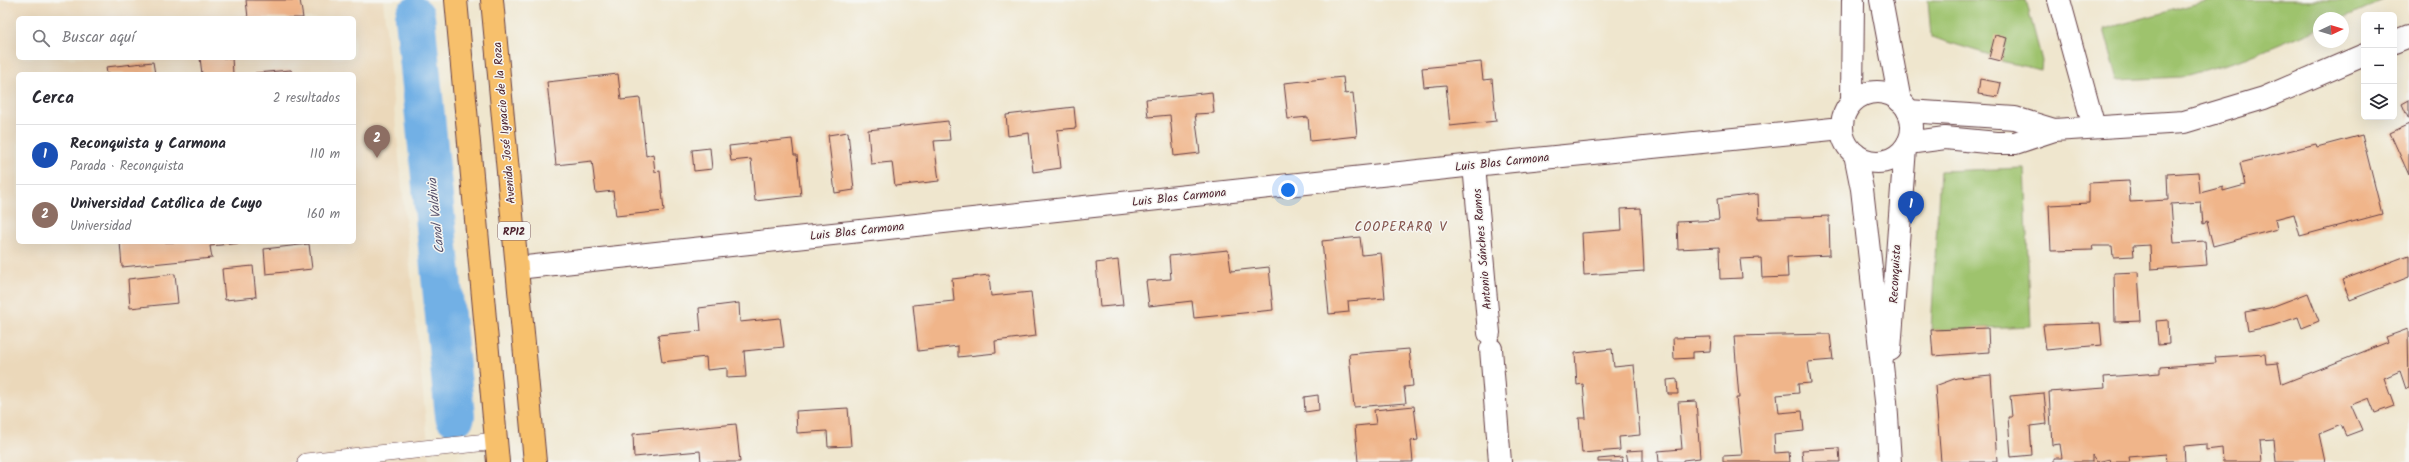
<!DOCTYPE html>
<html lang="es">
<head>
<meta charset="utf-8">
<style>
	body { margin:0; font-family:Kalam,sans-serif; background:#f7f7f7; color:#2b2b33 }
	.controls { position:absolute; right:12px; top:12px; display:grid; overflow:hidden; border-radius:6px; box-shadow:0 4px 16px #0002 }
	.controls button { width:36px; height:36px; display:grid; place-items:center; padding:0; border:0; border-bottom:1px solid #e1e1e2; background:#fff; color:#2b2b33; font:20px sans-serif }
	.compass { position:absolute; left:2313px; top:12px; width:36px; height:36px; border-radius:50%; background:#fff; box-shadow:0 4px 16px #0002; rotate:86deg }
	.you { position:absolute; left:1288px; top:190px; width:14px; height:14px; margin:-10px; border:3px solid #fff; border-radius:50%; background:#1a73e8; box-shadow:0 0 0 6px #1a73e833 }
	.badge { display:grid; place-items:center; width:26px; height:26px; border-radius:50%; background:#b45309; color:#fff; font-size:13px; font-weight:700 }
	.pin { position:absolute; translate:-50% -33px; filter:drop-shadow(0 1px 2px #0008) }
	.pin::after { content:''; position:absolute; top:21px; width:14px; height:12px; background:inherit; clip-path:polygon(0 0,100% 0,50% 100%) }
	.list { margin:0; padding:0; list-style:none }
	h2 { display:flex; justify-content:space-between; align-items:center; height:52px; margin:0; padding:0 16px; font-size:17px }
	h2 small { font-size:13px; font-weight:400; color:#7c7c81 }
	.list li { display:grid; grid-template-columns:26px 1fr auto; gap:12px; align-items:center; box-sizing:border-box; height:60px; padding:0 16px; border-top:1px solid #e1e1e2 }
	.list b { display:block; font-size:15px; white-space:nowrap }
	.list p { margin:0; font-size:13px; white-space:nowrap; color:#7c7c81 }
	.list em { font-size:13px; font-style:normal; color:#7c7c81 }
	.icon { flex:none; width:22px; height:22px; fill:none; stroke:currentColor; stroke-width:2; stroke-linecap:round; stroke-linejoin:round }
	.map { position:relative; flex:none; width:2409px; height:462px; overflow:hidden }
	.search { position:absolute; background:#fff; box-shadow:0 4px 16px #0002; left:16px; top:16px; width:340px; height:44px; display:flex; align-items:center; gap:10px; box-sizing:border-box; padding:0 14px; border-radius:6px; color:#7c7c81; font-size:15px }
	.panel { position:absolute; background:#fff; box-shadow:0 4px 16px #0002; left:16px; top:72px; width:340px; height:172px; border-radius:6px }
	.map>svg:first-child { display:block }
</style>
</head>
<body>
<div class="map">
<svg width="2409" height="462" viewBox="0 0 2409 462">
	<rect width="100%" height="100%" fill="#f6f6f2"/>
	<filter id="ink" filterUnits="userSpaceOnUse"><feTurbulence type="fractalNoise" baseFrequency=".025" numOctaves="2"/><feDisplacementMap in="SourceGraphic" scale="8" xChannelSelector="R" yChannelSelector="G"/><feConvolveMatrix kernelMatrix="1 2 1 2 8 2 1 2 1" color-interpolation-filters="sRGB"/></filter>
	<filter id="wash" filterUnits="userSpaceOnUse"><feTurbulence type="fractalNoise" baseFrequency=".012" numOctaves="4" result="noise"/><feDisplacementMap in="SourceGraphic" scale="16" xChannelSelector="R" yChannelSelector="G"/><feGaussianBlur stdDeviation="0.9" result="paint"/><feColorMatrix in="noise" values="0 0 0 0 0 0 0 0 0 0 0 0 0 0 0 0 0 1.4 0 .05"/><feComposite in="paint" operator="in"/></filter>
	<g filter="url(#wash)">
		<rect width="100%" height="100%" fill="#efe6ce"/>
		<path fill="#ebd8ba" fill-rule="evenodd" d="M0 0H383L430 462H0ZM18 18H354V58H18ZM18 74H354V242H18Z"/>
		<g fill="#9ec36d" stroke="#74714c">
			<polygon points="1928,0 2026,0 2042,61 2041,70 2001,61 2007,38 1990,55 1931,37"/>
			<polygon points="2209,0 2383,0 2343,18 2319,18 2319,28 2246,58 2181,77 2118,80 2104,29"/>
			<polygon points="2024,168 2031,326 1931,330 1940,171"/>
		</g>
		<g fill="none" stroke-linecap="round" stroke-linejoin="round">
			<polyline stroke="#72b0e5" stroke-width="40" points="415,17 455,416"/>
		</g>
		<g id="blocks">
			<g fill="#f0b58a">
				<polygon points="246,0 300,0 303,18 248,18"/>
				<polygon points="1995,35 2007,38 2001,61 1989,58"/>
				<polygon points="200,58 232,58 233,74 202,74"/>
				<polygon points="153,62 155,74 107,74 106,67"/>
				<polygon points="1481,62 1483,80 1492,79 1496,121 1450,126 1446,85 1424,87 1422,68"/>
				<polygon points="291,70 292,74 255,74 255,73"/>
				<polygon points="618,74 621,100 640,98 646,156 653,154 655,172 660,171 664,211 616,216 613,191 596,193 592,161 556,165 547,82"/>
				<polygon points="1343,77 1345,94 1353,93 1357,136 1310,141 1308,117 1288,119 1284,83"/>
				<polygon points="1980,79 2001,83 1998,97 1978,94"/>
				<polygon points="1212,92 1214,113 1195,114 1200,153 1174,156 1170,115 1148,117 1146,99"/>
				<polygon points="2409,100 2409,120 2402,104"/>
				<polygon points="1074,107 1076,128 1057,130 1061,168 1033,172 1029,133 1008,136 1006,115"/>
				<polygon points="948,121 950,140 934,141 939,181 895,186 892,162 871,164 868,130"/>
				<polygon points="2409,124 2409,175 2390,133"/>
				<polygon points="848,132 854,190 835,193 828,135"/>
				<polygon points="2362,135 2382,214 2300,236 2294,214 2275,219 2277,229 2213,246 2207,222 2203,224 2201,202 2171,204 2174,243 2205,241 2207,265 2151,269 2150,245 2133,246 2134,256 2113,257 2112,246 2092,246 2093,250 2051,251 2049,205 2089,203 2089,183 2129,181 2130,202 2168,200 2167,174 2198,172 2200,193 2223,187 2223,191 2245,185 2240,163 2316,144 2317,147"/>
				<polygon points="792,139 794,155 797,155 801,196 755,201 751,159 731,161 729,146"/>
				<polygon points="710,148 712,169 694,171 692,150"/>
				<polygon points="1758,194 1759,219 1829,216 1830,255 1787,257 1788,277 1762,278 1761,258 1740,259 1742,278 1720,279 1719,247 1678,249 1677,222 1719,220 1717,199"/>
				<polygon points="1641,208 1644,271 1584,275 1582,233 1622,230 1621,209"/>
				<polygon points="1360,237 1362,255 1381,253 1385,298 1348,301 1349,312 1329,314 1322,241"/>
				<polygon points="120,242 242,242 242,243 210,246 212,258 122,267"/>
				<polygon points="309,244 312,269 266,274 264,249"/>
				<polygon points="1228,250 1231,271 1269,267 1273,310 1194,318 1192,301 1149,306 1146,281 1171,279 1169,256"/>
				<polygon points="2409,255 2409,277 2350,300 2342,280"/>
				<polygon points="1118,260 1123,305 1100,307 1096,263"/>
				<polygon points="253,266 256,297 225,300 222,269"/>
				<polygon points="2138,272 2141,321 2115,322 2114,273"/>
				<polygon points="175,274 178,303 130,308 128,279"/>
				<polygon points="989,275 991,296 1031,292 1036,336 995,341 996,353 958,357 958,346 918,351 913,305 954,301 952,279"/>
				<polygon points="2308,293 2319,321 2302,328 2298,317 2272,326 2248,331 2245,312 2269,308"/>
				<polygon points="739,303 740,322 780,318 784,347 744,351 746,377 727,378 727,368 707,370 706,357 662,362 658,335 701,331 699,308"/>
				<polygon points="2168,320 2169,344 2158,345 2156,321"/>
				<polygon points="2100,323 2102,345 2046,350 2043,325"/>
				<polygon points="1988,328 1989,352 1933,356 1931,330"/>
				<polygon points="2408,329 2409,388 2406,389 2400,371 2384,378 2394,406 2375,413 2369,398 2351,405 2362,430 2346,436 2341,425 2319,434 2325,462 2276,462 2274,439 2260,440 2262,462 2223,462 2222,448 2206,450 2206,444 2184,446 2185,462 2167,462 2166,454 2129,457 2130,462 2111,462 2110,459 2097,462 2092,455 2092,462 2054,462 2054,458 2062,458 2060,444 2052,445 2049,392 2105,388 2104,377 2160,373 2160,367 2216,363 2215,357 2265,354 2266,364 2278,363 2282,384 2388,342 2386,337"/>
				<polygon points="1830,334 1833,360 1808,362 1811,383 1798,384 1799,393 1777,395 1779,413 1802,411 1804,431 1774,434 1775,453 1789,452 1790,462 1723,462 1723,456 1742,455 1736,398 1739,398 1734,336"/>
				<polygon points="1711,337 1710,351 1693,352 1693,358 1674,359 1673,338"/>
				<polygon points="1409,349 1413,386 1404,387 1406,403 1354,407 1349,354"/>
				<polygon points="1612,349 1614,367 1634,365 1640,435 1619,437 1620,450 1582,453 1579,418 1586,418 1583,384 1577,385 1575,353"/>
				<polygon points="1991,375 1997,462 1941,462 1935,386 1957,378"/>
				<polygon points="1677,379 1678,394 1668,394 1667,380"/>
				<polygon points="2044,393 2047,424 2030,426 2032,455 2011,457 2008,417 2012,417 2010,396"/>
				<polygon points="1318,395 1319,410 1305,412 1304,397"/>
				<polygon points="1696,401 1700,458 1683,460 1683,462 1659,462 1658,451 1682,449 1678,402"/>
				<polygon points="1414,406 1418,440 1411,441 1413,462 1358,462 1355,426 1376,424 1374,410"/>
				<polygon points="848,408 851,446 828,447 827,431 797,433 796,411"/>
				<polygon points="736,424 740,462 701,462 700,451 634,457 633,434"/>
				<polygon points="1839,448 1840,462 1803,462 1802,450"/>
				<polygon points="1643,450 1643,462 1628,462 1626,451"/>
				<polygon points="1622,457 1623,462 1598,462 1598,459"/>
			</g>
		</g>
	</g>
	<g filter="url(#ink)">
		<use href="#blocks" fill-opacity="0" stroke="#633d43" stroke-width="1"/>
		<g fill="none" stroke-linecap="round" stroke-linejoin="round">
			<defs>
				<polyline id="lane" points="306,462 496,441"/>
				<g id="street">
					<polyline points="1881,0 1900,101"/>
					<polyline points="2059,0 2094,127"/>
					<polyline points="2394,42 2409,36"/>
					<circle cx="1877" cy="127" r="35"/>
					<polyline points="1852,101 1853,0"/>
					<polyline points="1908,111 2015,118 2054,130"/>
					<polyline points="1908,143 1945,138 1997,143 2015,143 2054,130 2184,122 2264,98 2364,55"/>
					<polyline points="1855,154 1862,189 1886,401 1890,462"/>
					<polyline points="1474,165 1489,333"/>
					<polyline points="517,268 1474,165 1842,128"/>
					<polyline points="1491,349 1500,462"/>
					<polyline points="1890,350 1905,148"/>
				</g>
				<g id="primary">
					<polyline points="456,0 498,462"/>
					<polyline points="492,0 535,462"/>
				</g>
			</defs>
			<use href="#lane" stroke="#633d43" stroke-width="18"/>
			<use href="#street" stroke="#633d43" stroke-width="24"/>
			<use href="#primary" stroke="#633d43" stroke-width="24"/>
			<use href="#lane" stroke="#fff" stroke-width="17"/>
			<use href="#street" stroke="#fff" stroke-width="22"/>
			<use href="#primary" stroke="#f7c06c" stroke-width="22"/>
		</g>
	</g>
	<g text-anchor="middle" stroke-width="3" stroke-linejoin="round" paint-order="stroke">
		<rect fill="#f6f6f2" stroke="#7e6067" stroke-width="1" x="498" y="222" width="32" height="18" rx="3"/>
		<g font-size="11" font-weight="bold" fill="#4a1f2b">
			<text x="514" y="235">RP12</text>
		</g>
		<g font-size="12" fill="#4a1f2b" stroke="#f6f6f2">
			<text transform="translate(504 123) rotate(-95)" y="4">Avenida José Ignacio de la Roza</text>
			<text transform="translate(1502 162) rotate(-6)" y="4">Luis Blas Carmona</text>
			<text transform="translate(1179 197) rotate(-6)" y="4">Luis Blas Carmona</text>
			<text transform="translate(857 231) rotate(-6)" y="4">Luis Blas Carmona</text>
			<text transform="translate(1482 249) rotate(-95)" y="4">Antonio Sánches Ramos</text>
			<text transform="translate(1895 274) rotate(-87)" y="4">Reconquista</text>
		</g>
		<g font-size="13" font-style="italic" fill="#58526c" stroke="#f6f6f2">
			<text transform="translate(435 216) rotate(-96)" y="5">Canal Valdivia</text>
		</g>
		<g font-size="13" letter-spacing="1" fill="#84544c" stroke="#f6f6f2">
			<text x="1401" y="231">COOPERARQ V</text>
		</g>
	</g>
</svg>
<div class="controls">
<button>+</button>
<button>−</button>
<button><svg class="icon" aria-label="layers" viewBox="0 0 24 24"><path d="M12 4l9 5-9 5-9-5zM3 14l9 5 9-5"/></svg></button>
</div>
<svg class="compass" viewBox="-18 -18 36 36"><path d="M0-13l5 13h-10z" fill="#e53935"/><path d="M0 13l5-13h-10z" fill="#7c7c81"/></svg>
<div class="you"></div>
<div class="pin badge" style="left:1911px;top:224px;background:#1a4fb4">1</div>
<div class="pin badge" style="left:377px;top:158px;background:#8d6e63">2</div>
<div class="search"><svg class="icon" aria-label="search" viewBox="0 0 24 24"><circle cx="10" cy="10" r="6"/><path d="M15 15l6 6"/></svg>Buscar aquí</div>
<section class="panel">
<h2>Cerca<small>2 resultados</small></h2>
<ul class="list">
<li><span class="badge" style="background:#1a4fb4">1</span><div><b>Reconquista y Carmona</b><p>Parada · Reconquista</p></div><em>110 m</em></li>
<li><span class="badge" style="background:#8d6e63">2</span><div><b>Universidad Católica de Cuyo</b><p>Universidad</p></div><em>160 m</em></li>
</ul>
</section>
</div>
</body>
</html>
